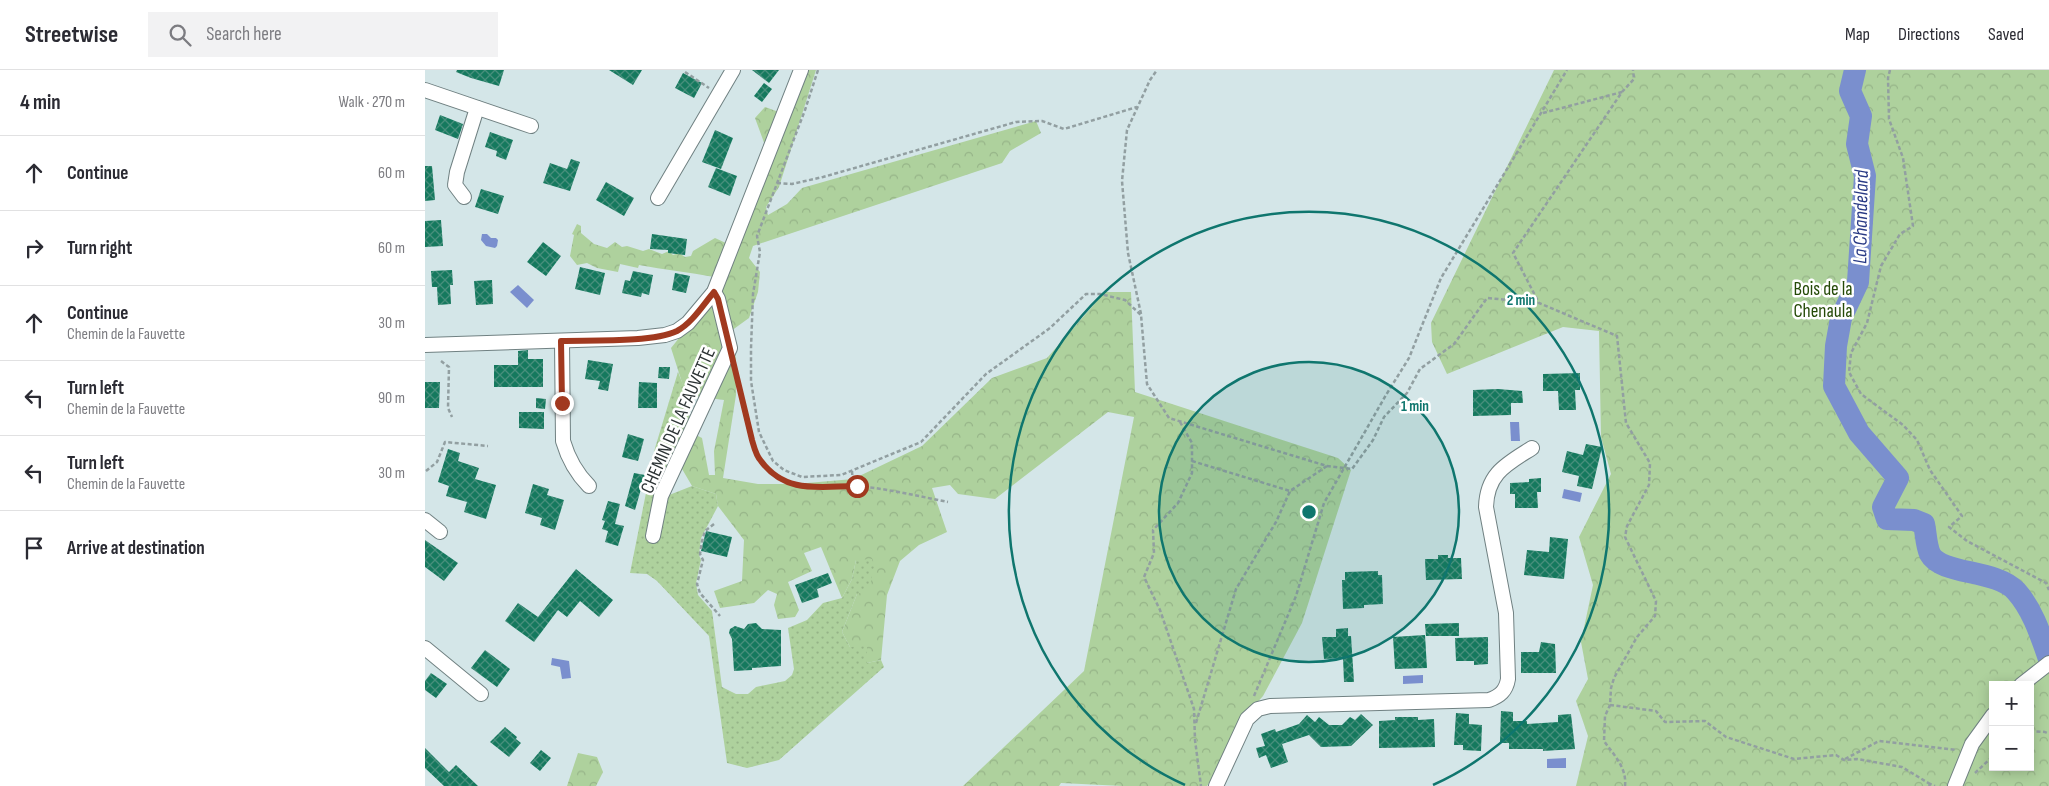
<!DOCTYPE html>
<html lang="en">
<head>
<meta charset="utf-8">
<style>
	body { margin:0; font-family:"Sofia Sans Condensed",sans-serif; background:#f2f2f3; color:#2b2b33 }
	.controls { position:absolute; right:15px; bottom:15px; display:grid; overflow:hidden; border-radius:0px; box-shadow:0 2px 12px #0003 }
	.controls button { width:45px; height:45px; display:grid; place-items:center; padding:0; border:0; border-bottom:1px solid #e1e1e2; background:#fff; color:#2b2b33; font:25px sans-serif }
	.stop { position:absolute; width:15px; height:15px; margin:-11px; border:4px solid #a1391f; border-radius:50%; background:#fff }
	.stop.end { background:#a1391f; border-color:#fff; box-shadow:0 1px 5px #0008 }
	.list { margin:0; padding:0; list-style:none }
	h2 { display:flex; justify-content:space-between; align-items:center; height:65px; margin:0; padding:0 20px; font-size:21px }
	h2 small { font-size:16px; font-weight:400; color:#7c7c81 }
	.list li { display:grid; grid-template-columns:32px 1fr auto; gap:15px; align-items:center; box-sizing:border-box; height:75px; padding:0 20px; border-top:1px solid #e1e1e2 }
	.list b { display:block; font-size:19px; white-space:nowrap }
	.list p { margin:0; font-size:16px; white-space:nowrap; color:#7c7c81 }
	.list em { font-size:16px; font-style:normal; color:#7c7c81 }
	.icon { flex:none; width:28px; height:28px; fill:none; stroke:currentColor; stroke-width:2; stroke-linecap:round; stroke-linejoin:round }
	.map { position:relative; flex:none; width:1624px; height:716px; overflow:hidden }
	header { display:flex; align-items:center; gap:30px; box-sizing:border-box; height:70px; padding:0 25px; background:#fff; border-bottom:1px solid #e1e1e2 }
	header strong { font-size:24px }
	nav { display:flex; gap:28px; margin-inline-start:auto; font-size:18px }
	.search { width:350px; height:45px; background:#f2f2f3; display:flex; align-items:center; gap:12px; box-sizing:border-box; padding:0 18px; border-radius:0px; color:#7c7c81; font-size:19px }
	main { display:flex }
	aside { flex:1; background:#fff }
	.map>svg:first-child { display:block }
</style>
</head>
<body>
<header>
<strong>Streetwise</strong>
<div class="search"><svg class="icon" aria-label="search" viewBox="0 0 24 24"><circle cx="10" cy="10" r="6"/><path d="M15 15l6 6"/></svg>Search here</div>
<nav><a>Map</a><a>Directions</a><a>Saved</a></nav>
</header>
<main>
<aside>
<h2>4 min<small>Walk · 270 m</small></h2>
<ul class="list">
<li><svg class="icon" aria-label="ahead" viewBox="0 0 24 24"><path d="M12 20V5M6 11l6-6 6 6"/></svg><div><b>Continue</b></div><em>60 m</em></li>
<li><svg class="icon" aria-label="right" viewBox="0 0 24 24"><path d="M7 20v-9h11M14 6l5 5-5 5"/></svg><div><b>Turn right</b></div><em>60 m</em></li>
<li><svg class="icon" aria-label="ahead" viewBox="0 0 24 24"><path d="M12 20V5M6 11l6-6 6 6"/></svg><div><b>Continue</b><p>Chemin de la Fauvette</p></div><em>30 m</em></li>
<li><svg class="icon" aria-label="left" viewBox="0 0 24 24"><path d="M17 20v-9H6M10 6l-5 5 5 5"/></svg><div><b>Turn left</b><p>Chemin de la Fauvette</p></div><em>90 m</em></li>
<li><svg class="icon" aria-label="left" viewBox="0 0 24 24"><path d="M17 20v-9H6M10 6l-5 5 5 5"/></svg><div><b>Turn left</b><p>Chemin de la Fauvette</p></div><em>30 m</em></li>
<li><svg class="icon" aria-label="arrive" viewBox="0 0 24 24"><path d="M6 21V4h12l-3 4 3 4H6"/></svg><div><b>Arrive at destination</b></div></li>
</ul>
</aside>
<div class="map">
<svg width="1624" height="716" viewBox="0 0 1624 716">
	<defs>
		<pattern id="forest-crowns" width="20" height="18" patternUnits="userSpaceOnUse" patternTransform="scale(1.25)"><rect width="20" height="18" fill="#aed19d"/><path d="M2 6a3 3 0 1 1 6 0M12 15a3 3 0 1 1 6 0" fill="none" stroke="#96b488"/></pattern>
		<pattern id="garden-dots" width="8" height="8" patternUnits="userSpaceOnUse" patternTransform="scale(1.25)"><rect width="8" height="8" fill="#aed19d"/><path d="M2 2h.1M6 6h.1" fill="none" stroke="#96b488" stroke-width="1.8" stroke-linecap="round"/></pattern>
		<pattern id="building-cross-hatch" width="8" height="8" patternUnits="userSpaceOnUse" patternTransform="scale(1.25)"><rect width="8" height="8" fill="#15795e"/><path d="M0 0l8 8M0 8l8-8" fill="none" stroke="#488f7c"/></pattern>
	</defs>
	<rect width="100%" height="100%" fill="#d4e6e8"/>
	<g fill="url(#forest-crowns)" fill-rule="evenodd">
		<polygon points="379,0 391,0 354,117 341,137 343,145 362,134 377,118 611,51 616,63 585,81 577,93 328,176 324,188 335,202 333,222 324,248 306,261 311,289 311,325 298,408 333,414 371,414 428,409 497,376 567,308 622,288 680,222 706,222 710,322 913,388 926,400 877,553 838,626 820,646 794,697 782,716 698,716 636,713 634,716 538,716 659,601 709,347 683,342 570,429 533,424 525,415 507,418 522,462 494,475 475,491 462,525 456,590 442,593 425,577 417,562 432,524 431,490 427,509 417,528 396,477 379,483 387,501 363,512 374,540 370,547 353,549 349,535 352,524 343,520 329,533 295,538 289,521 317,511 319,470 293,436 291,424 267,416 253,392 269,364 277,368 284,405 290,405 289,381 299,330 261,325 246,278 267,252 293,226 345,89 330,48 340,37 362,45"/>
		<path d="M1129 0H1624V716H1151L1163 666 1151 631 1163 609 1156 572 1168 515 1154 467 1186 404 1176 367 1174 261 1138 257 1022 304 1007 272 1006 253ZM1568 615H1605V697H1568Z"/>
		<path d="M152 154 156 156V163L169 174 182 178 190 172 197 177 202 176 218 181 224 179 237 184 244 181 248 185 254 183 260 187 266 186 268 181 290 168 303 174 289 207C264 202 239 200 214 195L213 198 195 194 193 202 172 198 162 193 152 195 145 186 149 165 147 164Z"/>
		<polygon points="153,683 172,687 178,702 171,716 142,716"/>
	</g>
	<polygon fill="url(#garden-dots)" points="253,302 263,327 265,354 234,429 267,416 291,424 293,436 276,468 274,485 276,490 271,513 273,525 287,541 297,617 311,624 323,624 331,617 360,611 367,605 369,599 363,558 382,550 398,533 417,528 427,509 431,490 447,489 449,497 444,520 432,524 417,562 425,577 442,576 442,593 456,590 459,597 354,690 322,698 302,693 284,566 232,511 222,504 205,503 230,378"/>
	<g fill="#7a8fce">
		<polygon points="57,164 62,164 66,168 71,168 73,170 72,176 70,178 61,176 56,170"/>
		<polygon points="93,215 109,230 102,238 85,222"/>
		<polygon points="1085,352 1094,352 1095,371 1086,371"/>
		<polygon points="1139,419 1157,423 1155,432 1137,428"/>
		<polygon points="127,588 144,591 146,608 137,609 135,597 126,595"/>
		<polygon points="998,605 998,613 978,614 978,606"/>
		<polygon points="1141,688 1141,698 1122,698 1122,689"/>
	</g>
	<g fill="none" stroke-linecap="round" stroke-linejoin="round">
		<path stroke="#7a8fce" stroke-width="22" d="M1430 0 1425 21 1436 46 1432 74 1440 106 1433 212 1416 248 1411 276 1409 316 1434 363 1473 408 1458 437 1462 449 1489 450 1499 454C1501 463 1501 475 1505 484 1516 505 1571 499 1591 521 1608 540 1616 566 1624 589"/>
	</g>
	<g fill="url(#building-cross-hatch)">
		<polygon points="32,0 79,0 74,16 46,8 31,2"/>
		<polygon points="184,0 217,0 208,15"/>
		<polygon points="327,0 354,0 344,13"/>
		<polygon points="258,3 277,13 269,28 250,18"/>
		<polygon points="339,13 347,19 337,32 329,26"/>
		<polygon points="15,45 38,54 33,69 10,60"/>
		<polygon points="290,60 308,68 296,99 277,92"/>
		<polygon points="65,62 88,70 81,90 71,86 72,81 60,77"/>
		<polygon points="146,89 155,92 145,121 118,113 125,93 142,99"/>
		<polygon points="0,96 7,96 10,130 0,131"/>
		<polygon points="291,98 312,106 305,126 283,117"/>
		<polygon points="181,112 209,128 199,146 171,130"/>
		<polygon points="56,119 79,126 73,144 50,137"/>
		<polygon points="16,150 18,176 0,177 0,151"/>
		<polygon points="227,164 262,169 260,185 243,183 243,180 225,179"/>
		<polygon points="118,172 136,186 121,206 102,192"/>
		<polygon points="155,197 180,203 175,225 150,219"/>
		<polygon points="27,200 28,215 25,215 26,234 13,235 12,217 7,217 6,201"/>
		<polygon points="208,201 228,205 224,225 217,223 216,227 197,223 200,210 205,211"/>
		<polygon points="250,203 265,206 261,223 247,220"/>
		<polygon points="67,210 68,234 51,235 49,211"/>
		<polygon points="103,280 103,289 118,289 118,317 69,317 69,295 93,295 93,281"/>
		<polygon points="163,290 188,294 183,321 173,319 175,311 160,309"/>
		<polygon points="234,297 245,297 244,309 233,308"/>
		<polygon points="1155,303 1155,320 1150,320 1151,340 1134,340 1133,321 1118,321 1118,304"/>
		<polygon points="0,312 15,312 14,338 0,338"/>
		<polygon points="214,312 232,313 232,338 213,338"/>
		<polygon points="1073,319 1097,321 1098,333 1086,333 1086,345 1048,346 1048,320"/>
		<polygon points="111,328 121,329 120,339 111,338"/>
		<polygon points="94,342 119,342 119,359 94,358"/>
		<polygon points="203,364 219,369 213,391 197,387"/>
		<polygon points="1161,374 1177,377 1167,419 1152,416 1154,406 1137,402 1142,381 1158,385"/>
		<polygon points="23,379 35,383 33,391 54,398 50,409 71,415 61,449 39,442 42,432 21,426 24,416 13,412"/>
		<polygon points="209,403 220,405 210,440 200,436"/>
		<polygon points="1116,408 1116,422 1112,422 1113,438 1090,438 1090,424 1085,424 1085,413 1104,412 1104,409"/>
		<polygon points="108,414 124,419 122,425 139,430 130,460 115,455 117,448 100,443"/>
		<polygon points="183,431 195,434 190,454 199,456 193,476 180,472 183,461 177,459 180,451 177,450"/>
		<polygon points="281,461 307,467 302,487 276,481"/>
		<polygon points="1125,467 1143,469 1139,509 1099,505 1102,480 1124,482"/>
		<polygon points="0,470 33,493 19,511 0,497"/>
		<polygon points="1013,485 1023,485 1023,488 1036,488 1037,509 1001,510 1000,489 1013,489"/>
		<polygon points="151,499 188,530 174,547 155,531 142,547 133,540 109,572 80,551 93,533 113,547"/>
		<polygon points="953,501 953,505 957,505 958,534 939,535 939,538 918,539 917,510 920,510 920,502"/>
		<polygon points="403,503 407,513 392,519 394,527 377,533 370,515"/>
		<polygon points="331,553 337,559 356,560 356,596 327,598 327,600 309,601 307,569 304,563 305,559 310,556 319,559 323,554"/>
		<polygon points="1034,553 1034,566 1001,566 1000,554"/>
		<polygon points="923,558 923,566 926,566 929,612 919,612 918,588 899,589 897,567 911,567 911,559"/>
		<polygon points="1000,565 1002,598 970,599 968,567"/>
		<polygon points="1063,567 1063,594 1049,595 1049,591 1031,591 1030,568"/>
		<polygon points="1116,572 1130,574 1131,603 1096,603 1096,582 1114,582"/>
		<polygon points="60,580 85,599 72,617 46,598"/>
		<polygon points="6,603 22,614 11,628 0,620 0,611"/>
		<polygon points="1076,641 1088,642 1088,651 1102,651 1102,654 1133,652 1133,645 1146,644 1150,679 1118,681 1118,679 1084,679 1084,673 1075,673"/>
		<polygon points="1031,643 1044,644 1044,654 1057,655 1056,681 1038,680 1038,675 1029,675"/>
		<polygon points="936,644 948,655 926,676 896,677 884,665 857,674 863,692 846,698 841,685 834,688 831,678 840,676 836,664 850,659 851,662 874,654 882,645 890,652 894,647 904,655 917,655 925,647 930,650"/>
		<polygon points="970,647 993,647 993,650 1009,649 1010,677 954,678 954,651 970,650"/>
		<polygon points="80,657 92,667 91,669 96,673 84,687 65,672"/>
		<polygon points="0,678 24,702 31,695 53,716 19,716 0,698"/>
		<polygon points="116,680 126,688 115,701 105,693"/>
	</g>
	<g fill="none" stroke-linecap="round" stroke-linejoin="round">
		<defs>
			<g id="minor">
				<polyline points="0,20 106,56"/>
				<polyline points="39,127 30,115 32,102 52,38"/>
				<polyline points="233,128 308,0"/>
				<path d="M137 271 138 371C143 388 151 403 164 416"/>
				<polyline points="0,275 213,268 240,265 252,261 263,253 289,222 376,0"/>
				<polyline points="0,450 15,462"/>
				<polyline points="228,466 236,426 305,278 293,229 289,222"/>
				<polyline points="0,578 56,624"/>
				<polyline points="1596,615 1624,593"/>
				<path d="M791 716 822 649 833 639 845 636 1064 630C1075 626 1081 621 1083 609L1081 543 1061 437C1062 403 1082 394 1107 378"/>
				<polyline points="1530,716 1547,674 1568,645"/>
			</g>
		</defs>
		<use href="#minor" stroke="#708182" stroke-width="16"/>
		<g stroke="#929fa1" stroke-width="2.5" stroke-dasharray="4 2.5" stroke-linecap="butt">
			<polyline points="393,0 380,40 332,166 335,182 328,224 326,278 326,311 334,362 348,391 359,400 377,407 416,405 496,372 561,304 625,258 661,224 675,224 700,230 716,245 722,314 744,348 902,396 927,399 948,370 959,347 982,323 995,299 1029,274 1062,228 1114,233"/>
			<polyline points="1465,0 1463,8 1464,49 1478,88 1488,156 1475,164 1456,196 1442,253 1426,283 1424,302 1436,324 1478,355 1492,370 1505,400 1537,446 1524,457 1542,471 1621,513 1624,520"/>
			<polyline points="260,2 284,18"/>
			<polyline points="1118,43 1197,22"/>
			<polyline points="352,113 367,114 398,107 591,52 617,51 639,59 712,37"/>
			<polyline points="716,244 703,183 697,111 702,60 725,10 732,0"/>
			<polyline points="16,291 24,297 23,338 27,347"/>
			<path d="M310 299C315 320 324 375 335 391 361 428 397 412 433 416 463 419 493 426 523 432"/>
			<polyline points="755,352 767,373 767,403 753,433 728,460 729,483 719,507 735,540 769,639 770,670 776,716"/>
			<polyline points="767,391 865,421"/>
			<polyline points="1,401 12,392 20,372 63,376"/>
			<polyline points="427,401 428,416"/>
			<polyline points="289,454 280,461 277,471 275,484 278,490 272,514 275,523 295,546"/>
			<polyline points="829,626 871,526 899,433 961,325 984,288 1016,208 1142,0"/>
			<polyline points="1185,635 1231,641 1240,652 1280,651 1301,667 1369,689 1411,685 1419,690 1432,689 1477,697 1505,714"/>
			<polyline points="771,653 811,519 851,452 865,421 902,396"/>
			<polyline points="1605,661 1620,662 1624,664"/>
			<polyline points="1420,689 1454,671 1532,680"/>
			<polyline points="1550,703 1568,686"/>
			<path d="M1200 716C1202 698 1189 685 1179 671L1180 646 1185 635 1186 618 1189 608 1212 567 1230 546 1231 531 1200 467 1202 456 1224 415 1225 393 1201 353 1192 266 1114 233 1088 183 1197 22 1209 9 1208 0"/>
			<polyline points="1504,716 1505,714 1510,716"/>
		</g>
		<use href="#minor" stroke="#fff" stroke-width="14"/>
	</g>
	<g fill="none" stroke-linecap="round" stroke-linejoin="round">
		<path stroke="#a1391f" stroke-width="6" d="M137 333 136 271C166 270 226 273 252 261 267 253 278 235 289 222L293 229 327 370C329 377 331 386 336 391 361 425 396 416 432 416"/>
	</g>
	<circle cx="884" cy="442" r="150" fill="#0f766e" fill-opacity=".12"/>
	<g fill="none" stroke="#0f766e" stroke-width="2.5">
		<circle cx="884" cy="442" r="150"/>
		<path d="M760 715A300 300 0 1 1 1008 715"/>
	</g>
	<g text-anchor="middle" stroke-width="5" stroke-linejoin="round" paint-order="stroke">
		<g font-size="19" fill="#244a07" stroke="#fff">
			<text x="1398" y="225">Bois de la<tspan x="1398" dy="22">Chenaula</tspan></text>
		</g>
		<g font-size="19" fill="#2e3536" stroke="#fff">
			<text transform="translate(252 350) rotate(-66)" y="7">CHEMIN DE LA FAUVETTE</text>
		</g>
		<g font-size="20" font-style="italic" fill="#283984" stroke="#fff">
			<text transform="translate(1435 147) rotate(-89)" y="7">La Chandelard</text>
		</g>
	</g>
	<circle cx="884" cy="442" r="8" fill="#0f766e" stroke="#fff" stroke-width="2.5"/>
	<g font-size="15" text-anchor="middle" font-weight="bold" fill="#0f766e" stroke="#fff" stroke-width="5" stroke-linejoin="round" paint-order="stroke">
		<text x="1096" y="235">2 min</text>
		<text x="990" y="341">1 min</text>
	</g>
</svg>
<div class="controls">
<button>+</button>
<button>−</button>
</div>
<div class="stop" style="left:432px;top:416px"></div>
<div class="stop end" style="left:137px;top:333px"></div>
</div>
</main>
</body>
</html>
